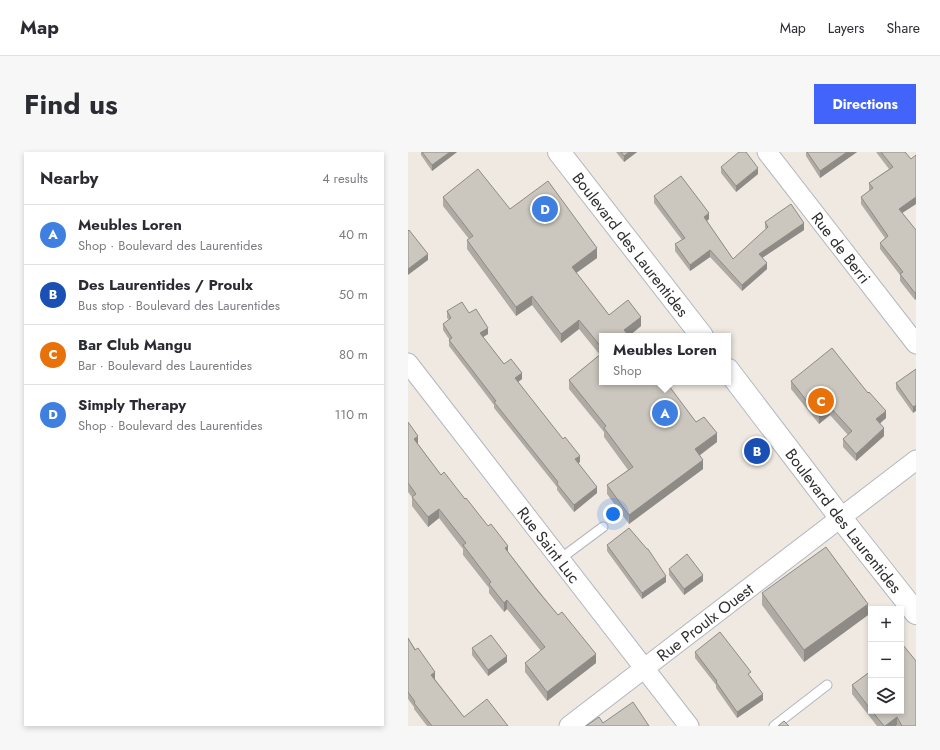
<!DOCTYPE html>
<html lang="en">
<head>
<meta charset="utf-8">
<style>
	body { margin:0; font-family:Jost,sans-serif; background:#f7f7f7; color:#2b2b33 }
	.controls { position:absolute; right:12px; bottom:12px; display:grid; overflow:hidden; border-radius:0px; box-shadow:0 2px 6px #0003 }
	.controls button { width:36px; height:36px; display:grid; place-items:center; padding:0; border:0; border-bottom:1px solid #e1e1e2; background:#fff; color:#2b2b33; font:20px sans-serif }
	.you { position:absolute; left:205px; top:362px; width:14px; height:14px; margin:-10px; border:3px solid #fff; border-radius:50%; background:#1a73e8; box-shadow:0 0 0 6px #1a73e833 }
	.badge { display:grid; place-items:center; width:26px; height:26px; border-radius:50%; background:#4264fb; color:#fff; font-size:13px; font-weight:700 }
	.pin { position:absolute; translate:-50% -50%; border:2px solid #fff; box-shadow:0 1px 4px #0006 }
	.popup { position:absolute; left:191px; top:181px; width:132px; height:52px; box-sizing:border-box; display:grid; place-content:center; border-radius:0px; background:#fff; filter:drop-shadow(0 1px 3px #0005); font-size:13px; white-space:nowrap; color:#7c7c81 }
	.popup b { font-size:15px; color:#2b2b33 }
	.popup::after { content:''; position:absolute; left:50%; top:100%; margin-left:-8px; border:8px solid transparent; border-top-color:#fff }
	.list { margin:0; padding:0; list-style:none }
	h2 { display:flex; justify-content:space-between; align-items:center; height:52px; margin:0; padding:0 16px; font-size:17px }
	h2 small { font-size:13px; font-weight:400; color:#7c7c81 }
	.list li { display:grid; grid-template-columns:26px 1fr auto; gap:12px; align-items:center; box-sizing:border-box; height:60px; padding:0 16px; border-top:1px solid #e1e1e2 }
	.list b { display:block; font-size:15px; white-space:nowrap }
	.list p { margin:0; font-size:13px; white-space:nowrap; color:#7c7c81 }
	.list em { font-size:13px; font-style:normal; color:#7c7c81 }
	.icon { flex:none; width:22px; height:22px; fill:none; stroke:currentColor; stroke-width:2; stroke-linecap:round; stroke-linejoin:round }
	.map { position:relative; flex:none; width:508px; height:574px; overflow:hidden; border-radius:0px }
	header { display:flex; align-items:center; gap:24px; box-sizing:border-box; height:56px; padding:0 20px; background:#fff; border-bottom:1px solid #e1e1e2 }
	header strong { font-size:19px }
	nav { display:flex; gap:22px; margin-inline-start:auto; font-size:14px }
	.intro { display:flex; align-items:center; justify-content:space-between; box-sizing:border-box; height:96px; padding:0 24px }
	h1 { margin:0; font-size:28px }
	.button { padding:10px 18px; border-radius:0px; background:#4264fb; color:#fff; font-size:14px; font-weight:700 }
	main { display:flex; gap:24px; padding:0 24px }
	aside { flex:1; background:#fff; border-radius:0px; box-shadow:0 2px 6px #0003 }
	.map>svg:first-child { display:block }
</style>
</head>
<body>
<header>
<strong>Map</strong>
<nav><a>Map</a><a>Layers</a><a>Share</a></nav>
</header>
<div class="intro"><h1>Find us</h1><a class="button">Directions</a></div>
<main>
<aside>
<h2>Nearby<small>4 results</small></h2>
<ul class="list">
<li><span class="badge" style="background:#3f7fe0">A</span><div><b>Meubles Loren</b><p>Shop · Boulevard des Laurentides</p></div><em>40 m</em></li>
<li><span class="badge" style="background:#1a4fb4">B</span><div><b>Des Laurentides / Proulx</b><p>Bus stop · Boulevard des Laurentides</p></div><em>50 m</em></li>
<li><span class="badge" style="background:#e8710a">C</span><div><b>Bar Club Mangu</b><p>Bar · Boulevard des Laurentides</p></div><em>80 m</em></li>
<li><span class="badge" style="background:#3f7fe0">D</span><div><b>Simply Therapy</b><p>Shop · Boulevard des Laurentides</p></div><em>110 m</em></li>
</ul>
</aside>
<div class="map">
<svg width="508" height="574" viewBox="0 0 508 574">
	<rect width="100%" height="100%" fill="#efe9e1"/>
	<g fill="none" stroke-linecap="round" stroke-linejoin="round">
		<defs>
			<g id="service">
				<polyline points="152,407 195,375"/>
				<polyline points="366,574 419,533"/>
			</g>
			<g id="minor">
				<path id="s1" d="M359 0 508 192"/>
				<path id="s2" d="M0 211 281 574"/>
				<path id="s3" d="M161 574 508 308"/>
			</g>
			<g id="secondary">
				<path id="s4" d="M151 0 294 184"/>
				<path id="s5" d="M320 218 432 365 508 461"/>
			</g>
		</defs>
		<use href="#service" stroke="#b4b7c1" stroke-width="11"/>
		<use href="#minor" stroke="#b4b7c1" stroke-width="21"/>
		<use href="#secondary" stroke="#b4b7c1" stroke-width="24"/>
		<use href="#service" stroke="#fff" stroke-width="9"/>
		<use href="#minor" stroke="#fff" stroke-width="19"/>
		<use href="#secondary" stroke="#fff" stroke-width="22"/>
	</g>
	<g fill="#afaba4">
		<polygon points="13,0 49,0 24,19 13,3"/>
		<polygon points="208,0 229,0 216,10"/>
		<polygon points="398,0 449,0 412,26 398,4"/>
		<polygon points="468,0 497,0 503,7 508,3 508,52 494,61 508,78 507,148 492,129 492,123 472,97 472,91 477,86 453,52 453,45 461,39 461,31 481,17"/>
		<polygon points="313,15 350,22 328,40 313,21"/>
		<polygon points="246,44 301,67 299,69 325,107 358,77 357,76 357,70 396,78 354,106 359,117 334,139 302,105 282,119 267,99 267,92 274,88 246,51"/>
		<polygon points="35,45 102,57 189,106 168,121 201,163 233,174 221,184 194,184 194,230 288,270 309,290 291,303 295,317 221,372 199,342 199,333 220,318 196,285 196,280 161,237 161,228 192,203 171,177 153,191 124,153 108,164 59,97 59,88 61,87 35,54"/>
		<polygon points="39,159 61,161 80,182 75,185 96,212 114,227 110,230 172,310 170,311 189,341 166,360 149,338 149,335 86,256 86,253 41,194 41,187 35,178 35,172 41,168 39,166"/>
		<polygon points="508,217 505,261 488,237 488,231"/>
		<polygon points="383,229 478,266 472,271 476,284 448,309 435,295 435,287 440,283 422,263 411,272 383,237"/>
		<polygon points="0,270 10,292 33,323 57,347 100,400 188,511 139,549 117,520 117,511 133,499 99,457 96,460 81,441 81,436 55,403 55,397 31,366 20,375 4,354 4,345 0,340"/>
		<polygon points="199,393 258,430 234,447 199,399"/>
		<polygon points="261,417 295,429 276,443 261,423"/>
		<polygon points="354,441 460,463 396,510 354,453"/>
		<polygon points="0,486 27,526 27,527 56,565 100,574 19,574 6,557 6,555 0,547"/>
		<polygon points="64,496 99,510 80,524 64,503"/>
		<polygon points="287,500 343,525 355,548 329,566 308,536 308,533 287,506"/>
		<polygon points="463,519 463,559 493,559 508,574 489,574 489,573 488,574 469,574 444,542 444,533"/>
	</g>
	<g fill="#8e8b86">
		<polygon points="42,0 49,0 24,19 24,13"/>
		<polygon points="221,0 229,0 216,10 216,4"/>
		<polygon points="439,0 449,0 412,26 412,19"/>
		<polygon points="350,16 350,22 328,40 328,34"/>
		<polygon points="508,45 508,52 491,63 491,57"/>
		<polygon points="301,61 301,67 296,71 296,65"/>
		<polygon points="396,71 396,78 351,108 351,102"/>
		<polygon points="189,96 189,106 164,124 164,115"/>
		<polygon points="302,98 302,105 282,119 282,113"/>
		<polygon points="20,102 20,108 0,123 0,117"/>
		<polygon points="359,111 359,117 334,139 334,133"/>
		<polygon points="508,140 508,147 507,148 507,141"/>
		<polygon points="124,144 124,153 108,164 108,155"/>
		<polygon points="233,165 233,174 221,184 216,178"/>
		<polygon points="171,168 171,177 153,191 153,182"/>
		<polygon points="80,176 80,182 72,187 72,181"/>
		<polygon points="114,221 114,227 107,232 107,226"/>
		<polygon points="508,253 508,259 505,261 505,255"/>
		<polygon points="422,255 422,263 411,272 411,264"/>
		<polygon points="478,259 478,266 468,275 468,267"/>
		<polygon points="476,276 476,284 448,309 448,302"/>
		<polygon points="309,281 309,290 287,307 287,297"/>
		<polygon points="10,284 10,293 6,287"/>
		<polygon points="172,304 172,310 167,313 167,307"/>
		<polygon points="295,308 295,317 221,372 221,363"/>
		<polygon points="189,335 189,341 166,360 166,353"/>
		<polygon points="31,357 31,366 20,375 20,365"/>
		<polygon points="100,394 100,403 97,396"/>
		<polygon points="295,423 295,429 276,443 276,437"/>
		<polygon points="258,424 258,430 234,447 234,441"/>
		<polygon points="99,448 99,457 96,460 96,451"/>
		<polygon points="460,452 460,463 396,510 396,498"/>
		<polygon points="188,502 188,511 139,549 139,540"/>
		<polygon points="99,504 99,510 80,524 80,518"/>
		<polygon points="27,520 27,526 23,529 23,523"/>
		<polygon points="355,542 355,548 329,566 329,560"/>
		<polygon points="489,565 489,573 488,574 477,574"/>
	</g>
	<g fill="#cbc7bf" stroke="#8e8b86">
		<polygon points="14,0 42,0 24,13"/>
		<polygon points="213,0 221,0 216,4"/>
		<polygon points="331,0 338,0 350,16 328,34 313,15"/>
		<polygon points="399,0 439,0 412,19"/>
		<polygon points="473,0 497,0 503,7 508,3 508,45 491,57 508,78 508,140 507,141 492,122 495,120 472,91 480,84 453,45 465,36 461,31 485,15"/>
		<polygon points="70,17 102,57 140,29 189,96 164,115 201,163 220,148 233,165 216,178 221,184 194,184 194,196 171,168 153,182 124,144 108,155 59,88 65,84 35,45"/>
		<polygon points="273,24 301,61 296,65 325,107 360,75 357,70 383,52 396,71 351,102 359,111 334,133 302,98 282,113 267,92 277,86 246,44"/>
		<polygon points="1,78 20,102 0,117 0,79"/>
		<polygon points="54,150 61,161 68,157 80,176 72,181 96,212 103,207 114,221 107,226 155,287 157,285 172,304 167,307 189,335 166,353 149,332 150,330 86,250 88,249 41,188 44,186 35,172 43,166 39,159"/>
		<polygon points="424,196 460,241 461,240 478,259 468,267 476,276 448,302 435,287 444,279 422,255 411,264 383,229"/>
		<polygon points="194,201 194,230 258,230 288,270 296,265 309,281 287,297 295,308 221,363 199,333 225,315 196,276 198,274 161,228"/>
		<polygon points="508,217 508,253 505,255 488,231"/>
		<polygon points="0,270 10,284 6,287 33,323 36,320 57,347 58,346 80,374 83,372 100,394 97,396 129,438 150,463 154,460 188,502 139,540 117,511 137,495 99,448 96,451 81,432 83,430 55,393 58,391 31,357 20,365 4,345 8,342 0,331"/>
		<polygon points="221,376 239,397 240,397 258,424 234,441 199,393"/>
		<polygon points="418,395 460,452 396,498 354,441"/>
		<polygon points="279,402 295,423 276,437 261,417"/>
		<polygon points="312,480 343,520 340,522 355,542 329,560 308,530 309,529 287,500"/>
		<polygon points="83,483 99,504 80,518 64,496"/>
		<polygon points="0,486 7,498 10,496 27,520 23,523 56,565 79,547 100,574 24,574 6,551 7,550 0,540"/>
		<polygon points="495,493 508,509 508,574 494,574 489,565 477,574 476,574 464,559 493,559 493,495"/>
		<polygon points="463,519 463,558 444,533"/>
		<polygon points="225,550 241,574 178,574 191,565 195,571"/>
		<polygon points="376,569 381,574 370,574"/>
	</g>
	<g text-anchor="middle" stroke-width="3" stroke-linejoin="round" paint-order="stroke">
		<g font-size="16" fill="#2e2e2e" stroke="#fff">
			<text dy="6" stroke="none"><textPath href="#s4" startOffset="117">Boulevard des Laurentides</textPath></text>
			<text dy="6" stroke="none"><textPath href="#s1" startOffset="121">Rue de Berri</textPath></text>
			<text dy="6" stroke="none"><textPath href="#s5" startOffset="190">Boulevard des Laurentides</textPath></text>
			<text dy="6" stroke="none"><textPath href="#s2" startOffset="230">Rue Saint Luc</textPath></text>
			<text dy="6" stroke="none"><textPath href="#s3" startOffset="171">Rue Proulx Ouest</textPath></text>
		</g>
	</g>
</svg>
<div class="controls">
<button>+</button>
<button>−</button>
<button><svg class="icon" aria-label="layers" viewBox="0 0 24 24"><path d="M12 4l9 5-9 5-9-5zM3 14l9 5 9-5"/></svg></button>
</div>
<div class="you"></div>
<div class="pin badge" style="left:257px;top:261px;background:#3f7fe0">A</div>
<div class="popup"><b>Meubles Loren</b>Shop</div>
<div class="pin badge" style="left:349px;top:299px;background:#1a4fb4">B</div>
<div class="pin badge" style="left:413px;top:249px;background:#e8710a">C</div>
<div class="pin badge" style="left:137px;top:57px;background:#3f7fe0">D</div>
</div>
</main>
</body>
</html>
